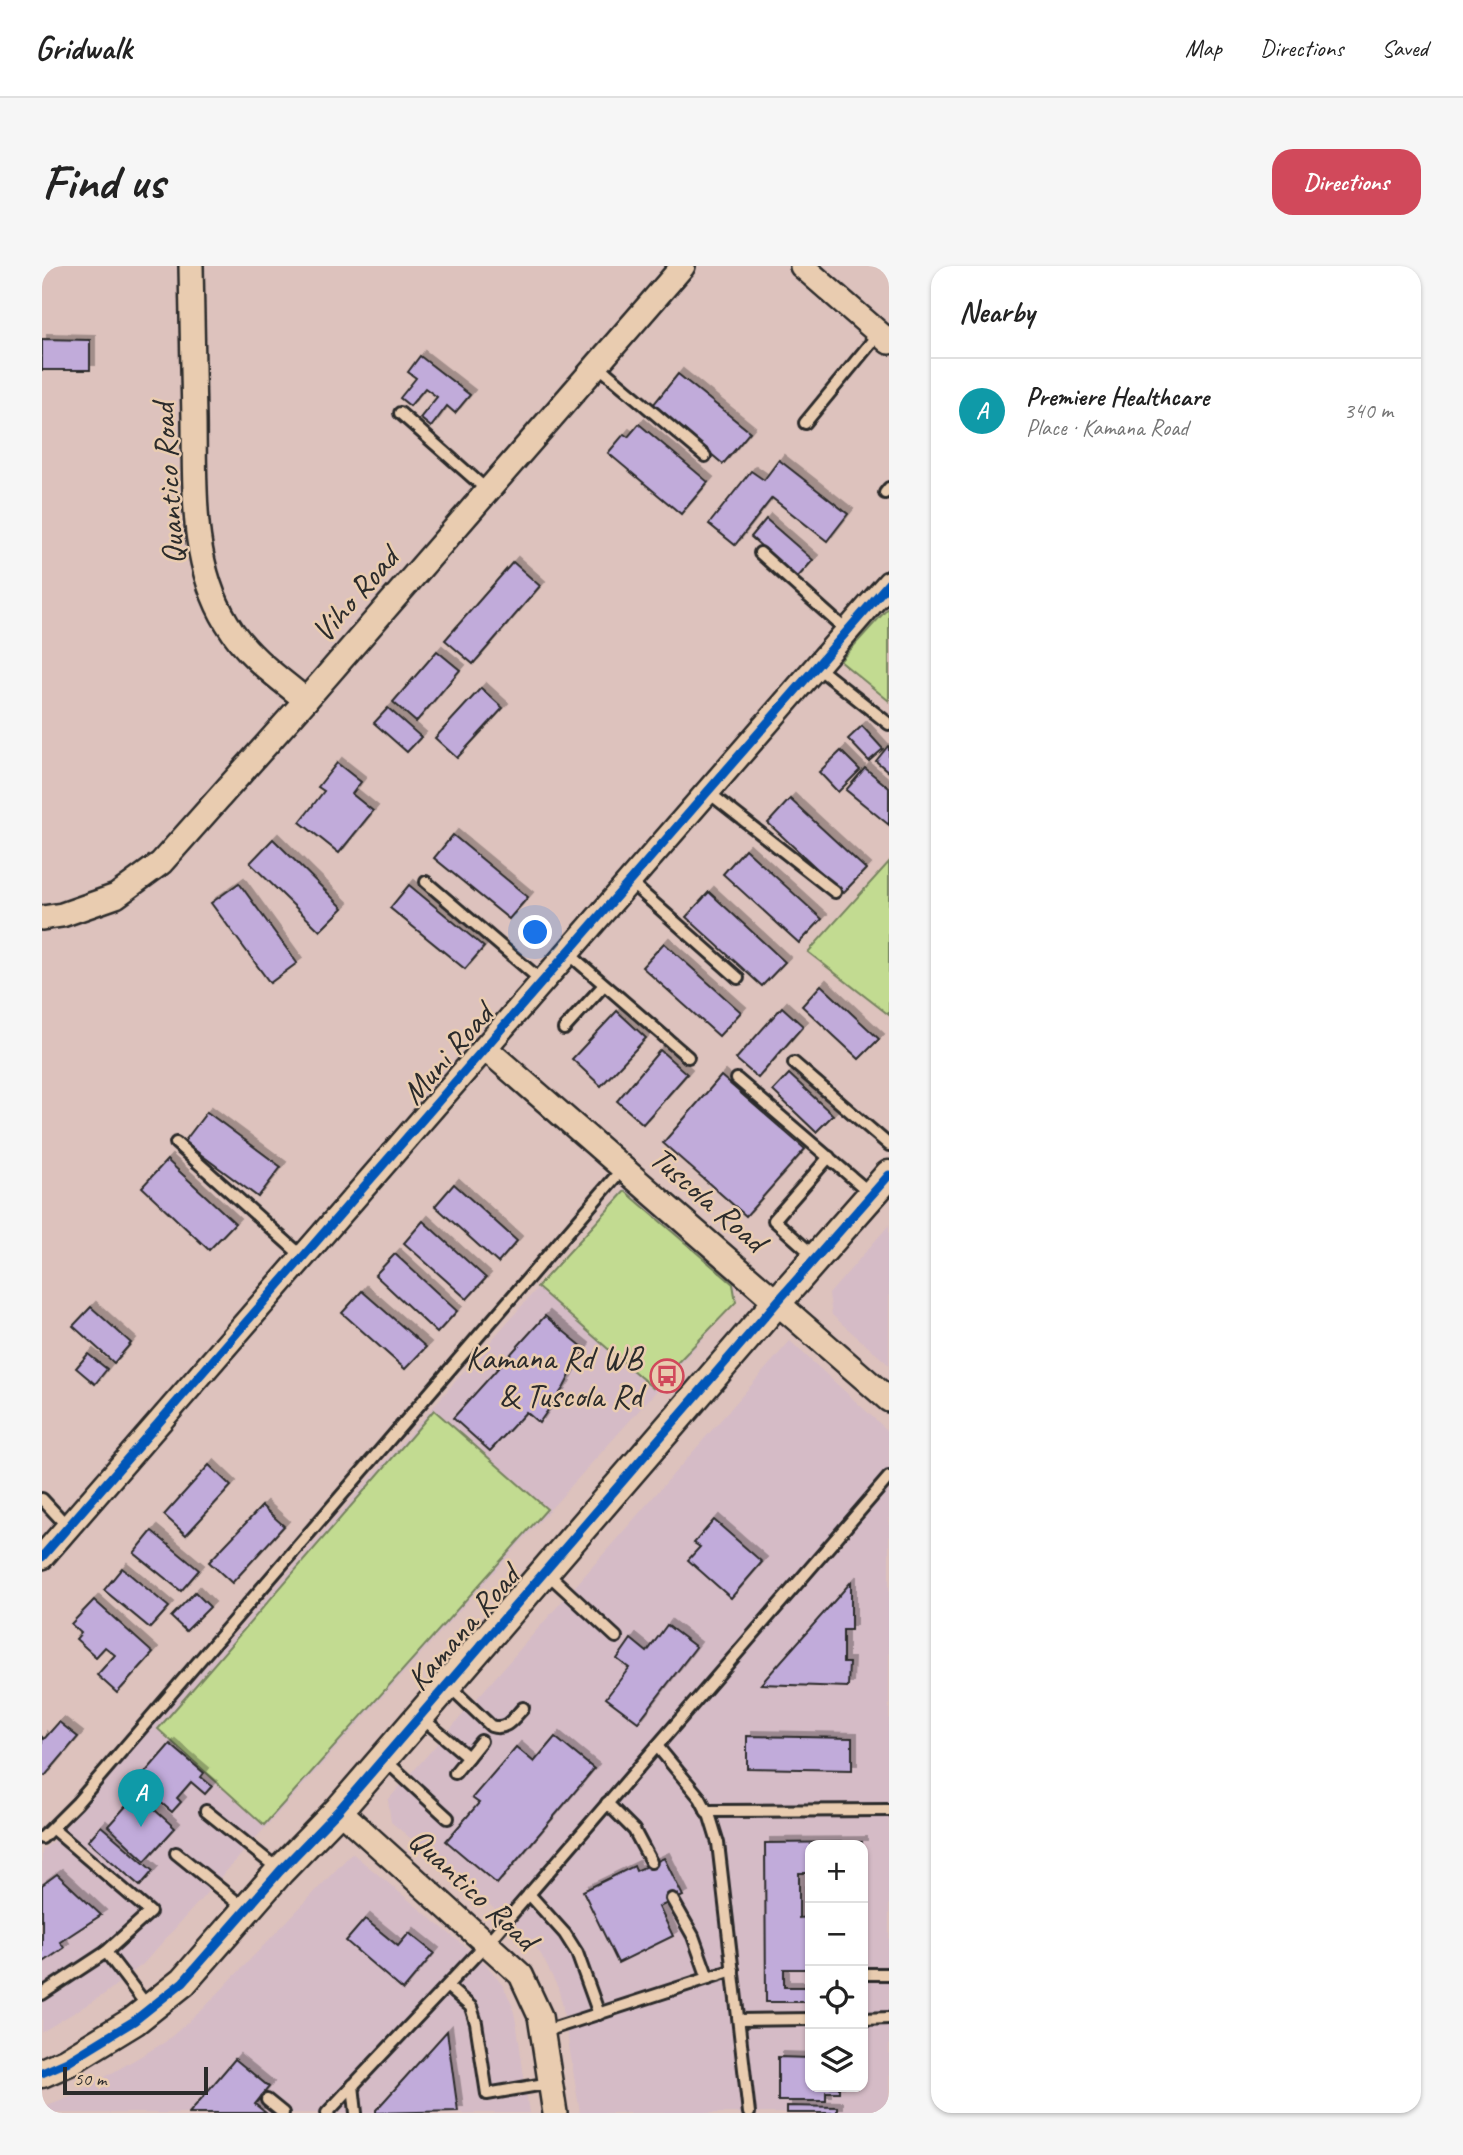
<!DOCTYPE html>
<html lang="en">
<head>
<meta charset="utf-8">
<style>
	body { margin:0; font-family:Caveat,sans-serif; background:#f6f6f6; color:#222 }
	.controls { position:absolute; right:21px; bottom:21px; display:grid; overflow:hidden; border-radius:14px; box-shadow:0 2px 5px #0004 }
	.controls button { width:63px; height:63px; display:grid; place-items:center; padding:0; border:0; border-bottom:2px solid #e0e0e0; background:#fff; color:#222; font:35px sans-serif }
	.scale { position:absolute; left:21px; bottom:18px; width:145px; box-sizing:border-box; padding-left:7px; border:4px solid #2b2b2b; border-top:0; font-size:19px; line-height:24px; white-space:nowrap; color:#2b2b2b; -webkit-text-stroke:5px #e9ccb0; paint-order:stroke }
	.you { position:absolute; left:494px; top:667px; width:24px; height:24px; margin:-18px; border:5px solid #fff; border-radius:50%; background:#1a73e8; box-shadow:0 0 0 10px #1a73e833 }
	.badge { display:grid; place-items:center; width:46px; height:46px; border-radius:50%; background:#d1495b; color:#fff; font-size:23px; font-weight:700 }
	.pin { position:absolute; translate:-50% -58px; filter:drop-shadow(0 2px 4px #0008) }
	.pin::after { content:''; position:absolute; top:37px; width:24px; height:21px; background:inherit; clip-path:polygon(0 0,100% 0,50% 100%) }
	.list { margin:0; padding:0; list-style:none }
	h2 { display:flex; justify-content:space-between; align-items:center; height:91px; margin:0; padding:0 28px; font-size:30px }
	h2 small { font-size:23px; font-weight:400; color:#767676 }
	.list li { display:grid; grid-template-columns:46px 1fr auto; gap:21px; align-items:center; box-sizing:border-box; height:105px; padding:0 28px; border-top:2px solid #e0e0e0 }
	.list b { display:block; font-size:26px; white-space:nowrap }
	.list p { margin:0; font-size:23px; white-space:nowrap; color:#767676 }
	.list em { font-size:23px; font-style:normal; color:#767676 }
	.icon { flex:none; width:38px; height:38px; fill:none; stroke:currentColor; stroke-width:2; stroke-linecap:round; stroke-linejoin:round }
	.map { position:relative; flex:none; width:847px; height:1847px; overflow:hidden; border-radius:21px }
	header { display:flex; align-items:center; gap:42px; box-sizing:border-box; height:98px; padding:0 35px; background:#fff; border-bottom:2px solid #e0e0e0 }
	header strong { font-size:33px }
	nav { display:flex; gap:38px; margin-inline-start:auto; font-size:24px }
	.intro { display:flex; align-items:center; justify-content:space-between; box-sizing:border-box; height:168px; padding:0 42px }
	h1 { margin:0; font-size:49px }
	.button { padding:18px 32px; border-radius:21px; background:#d1495b; color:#fff; font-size:24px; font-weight:700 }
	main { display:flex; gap:42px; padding:0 42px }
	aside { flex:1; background:#fff; border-radius:21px; box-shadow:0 2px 5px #0004 }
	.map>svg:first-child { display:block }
</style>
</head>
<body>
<header>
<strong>Gridwalk</strong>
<nav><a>Map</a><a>Directions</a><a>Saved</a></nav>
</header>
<div class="intro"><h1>Find us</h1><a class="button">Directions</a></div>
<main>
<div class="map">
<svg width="847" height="1847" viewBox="0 0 847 1847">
	<defs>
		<filter id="shadow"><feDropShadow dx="5" dy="-5" stdDeviation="0" flood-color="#0004"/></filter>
	</defs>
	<rect width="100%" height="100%" fill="#ddc2bd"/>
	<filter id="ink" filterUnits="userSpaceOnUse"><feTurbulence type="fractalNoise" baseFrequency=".0143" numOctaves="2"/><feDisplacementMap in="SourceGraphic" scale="14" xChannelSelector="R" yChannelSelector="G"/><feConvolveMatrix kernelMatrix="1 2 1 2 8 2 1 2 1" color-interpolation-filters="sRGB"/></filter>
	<g filter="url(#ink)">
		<g fill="#d5bbc6" fill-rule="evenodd">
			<polygon points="583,922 693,1016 695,1035 101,1698 61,1729 0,1766 0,1584 9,1577"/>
			<polygon points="847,959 847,1099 790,1049 787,1028"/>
			<path d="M748 1075 847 1166V1847H538L520 1737 516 1722 500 1690 492 1678 479 1665 349 1556 346 1534ZM768 1579H821V1821H768Z"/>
			<polygon points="310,1587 444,1698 461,1720 470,1738 475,1761 487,1847 0,1847 0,1841 34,1828 123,1776 160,1744"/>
		</g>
		<g fill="#c2db91" stroke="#76835e" stroke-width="2">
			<polygon points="847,341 847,435 798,395"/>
			<polygon points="847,596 847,749 766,686"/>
			<polygon points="583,925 691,1018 694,1036 611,1122 495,1021"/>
			<polygon points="392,1144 505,1243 222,1559 116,1463"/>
		</g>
		<g fill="#c1abda" stroke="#2b2b2b" stroke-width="2" filter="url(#shadow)">
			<polygon points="0,73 48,74 48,104 0,104"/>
			<polygon points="378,90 428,129 413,147 405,140 389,161 378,152 395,131 383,122 368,140 358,132 374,112 366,106"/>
			<polygon points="636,108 708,166 681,198 611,139"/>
			<polygon points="597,158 666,216 639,248 566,187 582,168 586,171"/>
			<polygon points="737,194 806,248 785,275 730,232 693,279 667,258 709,205 722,214"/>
			<polygon points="724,253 771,294 755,312 709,271"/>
			<polygon points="471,296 498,320 431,398 403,374"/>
			<polygon points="395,385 418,404 374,456 351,436"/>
			<polygon points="439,422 461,442 415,492 393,472"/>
			<polygon points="346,442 379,471 365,486 332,457"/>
			<polygon points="820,460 841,483 827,495 806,473"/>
			<polygon points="846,480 847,481 847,506 834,495"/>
			<polygon points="799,485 818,504 796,526 777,506"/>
			<polygon points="295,497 319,516 310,528 331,545 297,587 258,556 282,525 276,521"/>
			<polygon points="823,502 847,522 847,559 804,524"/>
			<polygon points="748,533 824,603 801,627 726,557"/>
			<polygon points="411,569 486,631 467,653 392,592"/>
			<polygon points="231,573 301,642 278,665 208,597"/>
			<polygon points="703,583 780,653 757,677 681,608"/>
			<polygon points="197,617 255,697 228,717 169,637"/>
			<polygon points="367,619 442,681 423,703 348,642"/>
			<polygon points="667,626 743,696 720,720 644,651"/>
			<polygon points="622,677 699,746 677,770 600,701"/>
			<polygon points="779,719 837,773 817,793 760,740"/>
			<polygon points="740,741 761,760 716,812 694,793"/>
			<polygon points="575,745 604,772 559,820 530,793"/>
			<polygon points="618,784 645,808 601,858 575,835"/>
			<polygon points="747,808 791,849 774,866 731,825"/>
			<polygon points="679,810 763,883 704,950 621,877"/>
			<polygon points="165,846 239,901 216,931 142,876"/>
			<polygon points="125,894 193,957 167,984 100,921"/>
			<polygon points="412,918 475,975 456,997 393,940"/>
			<polygon points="381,955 444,1012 425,1033 362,977"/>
			<polygon points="353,988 415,1045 395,1067 333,1009"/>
			<polygon points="320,1025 384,1081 363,1103 300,1047"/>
			<polygon points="49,1041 89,1077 72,1097 31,1060"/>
			<polygon points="503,1050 542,1082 522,1121 497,1157 484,1146 448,1185 411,1152"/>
			<polygon points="46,1088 65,1103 53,1118 34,1102"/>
			<polygon points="167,1199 189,1220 144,1269 122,1249"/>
			<polygon points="220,1240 242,1260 190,1317 167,1296"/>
			<polygon points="672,1254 720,1296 689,1332 646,1294 658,1281 652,1277"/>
			<polygon points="110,1265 157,1304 139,1325 92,1287"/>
			<polygon points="80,1302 127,1341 108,1362 62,1324"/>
			<polygon points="809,1316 809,1364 801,1364 801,1397 807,1397 806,1421 719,1418"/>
			<polygon points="153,1326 168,1341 144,1365 129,1351"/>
			<polygon points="52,1334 111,1387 75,1427 55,1409 73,1389 63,1381 54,1391 34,1373 39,1367 29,1358"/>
			<polygon points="625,1359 654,1381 596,1456 564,1432 587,1402 575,1393 589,1373 605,1386"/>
			<polygon points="17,1456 36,1471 3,1510 0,1508 0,1471 2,1473"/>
			<polygon points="705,1470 810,1472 810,1504 705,1502"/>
			<polygon points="513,1471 552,1503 455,1618 404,1575 437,1537 430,1532 474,1481 492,1496"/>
			<polygon points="128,1478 162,1507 159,1511 170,1520 163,1528 149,1516 135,1532 139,1536 130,1546 95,1516"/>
			<polygon points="95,1528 133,1562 103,1595 66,1560"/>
			<polygon points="59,1560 111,1605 98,1620 46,1575"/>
			<polygon points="820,1576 820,1579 768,1579 768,1607 757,1607 757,1652 768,1651 768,1715 768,1703 742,1703 742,1721 768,1721 768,1736 724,1736 723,1577"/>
			<polygon points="622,1592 641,1630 617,1641 631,1670 576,1697 541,1625 592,1600 594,1605"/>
			<polygon points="15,1608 59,1649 18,1676 22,1682 0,1697 0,1619"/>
			<polygon points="323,1653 356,1680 367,1667 392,1687 361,1724 304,1675"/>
			<polygon points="405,1765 416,1845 334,1847 334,1844"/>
			<polygon points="736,1791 768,1792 768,1821 797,1821 797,1826 784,1826 784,1835 736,1835"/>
			<polygon points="193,1793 227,1821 213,1838 224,1847 147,1847"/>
			<polygon points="745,1840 795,1841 795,1847 745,1847"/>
		</g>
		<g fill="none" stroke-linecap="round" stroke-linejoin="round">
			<defs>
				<g id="service">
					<polyline points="555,99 663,190"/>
					<polyline points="358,147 446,225"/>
					<polyline points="763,157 837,67"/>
					<polyline points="843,227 847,222"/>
					<polyline points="718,287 805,365"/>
					<polyline points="775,401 847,458"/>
					<polyline points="666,526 793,626"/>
					<polyline points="384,616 501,716"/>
					<polyline points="588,616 696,712"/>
					<polyline points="526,687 646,791"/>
					<polyline points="522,763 562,719"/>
					<polyline points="752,797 847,879"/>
					<polyline points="695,813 828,927"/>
					<polyline points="134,877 261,991"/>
					<polyline points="772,990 732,954 787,891"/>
					<polyline points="0,1233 26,1261"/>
					<polyline points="505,1307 574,1371"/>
					<path d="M407 1420 449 1460C464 1465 471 1453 481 1442"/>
					<polyline points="380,1452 426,1491 413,1507"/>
					<polyline points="615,1480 658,1532 668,1551 676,1577 707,1847"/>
					<polyline points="426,1491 439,1475"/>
					<polyline points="343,1494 406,1552"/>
					<polyline points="565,1537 592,1564 609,1596"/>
					<polyline points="164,1545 236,1603"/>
					<polyline points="664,1545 847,1544"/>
					<polyline points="11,1563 108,1646 64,1686"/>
					<polyline points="0,1572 35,1537 581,902"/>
					<polyline points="134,1587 202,1642"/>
					<polyline points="487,1628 523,1668 535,1687 557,1748"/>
					<polyline points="630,1633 651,1670 666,1712"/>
					<polyline points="821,1708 847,1708"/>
					<polyline points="405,1720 429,1741 434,1757 445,1828 508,1817"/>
					<polyline points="0,1728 64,1686 106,1741"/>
					<polyline points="821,1753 847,1752"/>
					<polyline points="697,1754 768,1753"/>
					<polyline points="500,1766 691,1704"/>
					<polyline points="311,1819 314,1847"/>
					<polyline points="225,1834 241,1847"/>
					<polyline points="285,1847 445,1677 847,1211"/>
				</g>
				<g id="minor">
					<path d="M149 0C150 51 151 103 152 154 153 221 148 297 185 357 204 389 235 411 264 434"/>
					<polyline points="760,0 847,76"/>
					<polyline points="0,652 20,649 74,630 119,597 264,434 641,0"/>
					<polyline points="443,782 847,1134"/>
					<polyline points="0,1291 847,317"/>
					<polyline points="297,1544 479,1709 498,1750 513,1847"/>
				</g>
				<polyline id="tertiary" points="0,1807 25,1796 92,1755 141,1716 238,1605 297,1544 736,1035 847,909"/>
			</defs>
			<use href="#service" stroke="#2b2b2b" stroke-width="16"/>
			<use href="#minor" stroke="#2b2b2b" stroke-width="28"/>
			<use href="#tertiary" stroke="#2b2b2b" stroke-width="33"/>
			<use href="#service" stroke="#e9ccb0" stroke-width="10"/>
			<use href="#minor" stroke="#e9ccb0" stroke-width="23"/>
			<use href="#tertiary" stroke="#e9ccb0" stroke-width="28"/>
			<defs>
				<g id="cycleway">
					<polyline points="0,1291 847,317"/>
					<polyline points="0,1807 25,1796 92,1755 141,1716 238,1605 297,1544 736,1035 847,909"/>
				</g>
			</defs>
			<use href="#cycleway" stroke="#e9ccb0" stroke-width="13"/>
			<use href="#cycleway" stroke="#0057b8" stroke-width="9"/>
		</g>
	</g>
	<defs>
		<symbol id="bus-ring" viewBox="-11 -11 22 22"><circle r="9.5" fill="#e9ccb0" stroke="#d1495b" stroke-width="1.5"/><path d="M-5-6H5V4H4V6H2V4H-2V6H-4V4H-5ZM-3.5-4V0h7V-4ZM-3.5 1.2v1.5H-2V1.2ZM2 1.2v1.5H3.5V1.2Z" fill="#d1495b"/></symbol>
	</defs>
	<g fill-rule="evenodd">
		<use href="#bus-ring" x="606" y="1091" width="38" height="38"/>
	</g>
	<g text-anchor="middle" stroke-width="5" stroke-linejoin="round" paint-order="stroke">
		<g font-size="33" fill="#2b2b2b" stroke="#e9ccb0">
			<text transform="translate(125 218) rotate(-94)" y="12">Quantico Road</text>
			<text transform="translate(312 328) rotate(-49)" y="12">Viho Road</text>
			<text transform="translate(404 787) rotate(-49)" y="12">Muni Road</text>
			<text transform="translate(667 932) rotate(41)" y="12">Tuscola Road</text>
			<text transform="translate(420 1361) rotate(-49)" y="12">Kamana Road</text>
			<text transform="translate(432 1622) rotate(43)" y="12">Quantico Road</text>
		</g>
		<g font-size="33" fill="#2b2b2b" stroke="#e9ccb0" text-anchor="end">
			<text x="600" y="1103">Kamana Rd WB<tspan x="600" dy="38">&amp; Tuscola Rd</tspan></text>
		</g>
	</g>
</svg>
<div class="controls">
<button>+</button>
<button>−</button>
<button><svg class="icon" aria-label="locate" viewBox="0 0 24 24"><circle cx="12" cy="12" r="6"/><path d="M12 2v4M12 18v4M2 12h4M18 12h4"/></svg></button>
<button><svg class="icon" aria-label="layers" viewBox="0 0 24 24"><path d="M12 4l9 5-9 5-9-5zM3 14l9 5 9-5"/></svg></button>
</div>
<div class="scale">50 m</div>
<div class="you"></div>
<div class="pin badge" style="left:99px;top:1561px;background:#0f9aa8">A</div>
</div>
<aside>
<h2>Nearby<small></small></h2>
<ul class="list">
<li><span class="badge" style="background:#0f9aa8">A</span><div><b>Premiere Healthcare</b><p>Place · Kamana Road</p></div><em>340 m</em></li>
</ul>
</aside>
</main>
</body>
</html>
